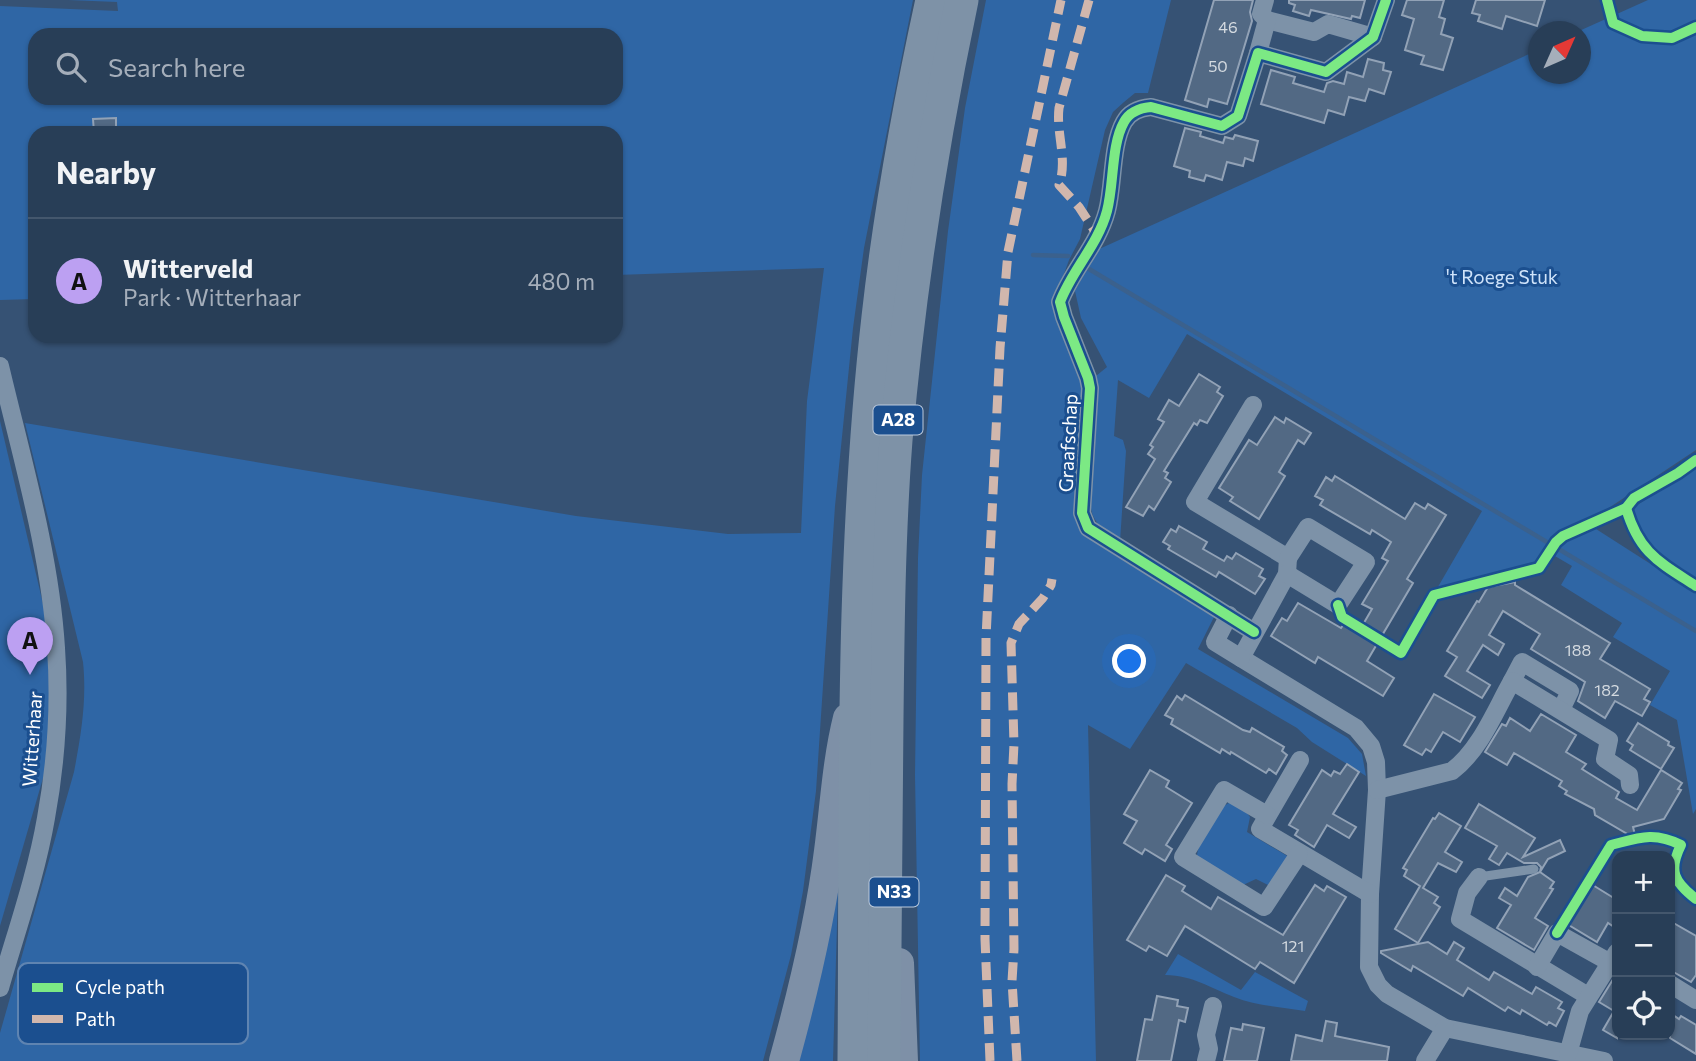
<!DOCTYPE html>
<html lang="en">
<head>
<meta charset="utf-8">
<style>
	body { margin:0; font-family:Commissioner,sans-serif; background:#344961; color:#f1f3f6 }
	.controls { position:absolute; right:21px; bottom:21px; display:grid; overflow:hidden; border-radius:14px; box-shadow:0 2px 5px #0004 }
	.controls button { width:63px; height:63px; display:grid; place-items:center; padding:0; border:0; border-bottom:2px solid #44576d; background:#283e57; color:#f1f3f6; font:35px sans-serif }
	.compass { position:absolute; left:1528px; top:21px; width:63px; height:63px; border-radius:50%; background:#283e57; box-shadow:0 2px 5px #0004; rotate:45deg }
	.you { position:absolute; left:1130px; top:662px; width:24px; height:24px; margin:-18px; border:5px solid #fff; border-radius:50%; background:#1a73e8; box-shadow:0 0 0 10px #1a73e833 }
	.badge { display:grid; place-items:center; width:46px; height:46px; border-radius:50%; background:#bca0f2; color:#111; font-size:23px; font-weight:700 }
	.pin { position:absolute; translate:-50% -58px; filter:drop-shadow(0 2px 4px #0008) }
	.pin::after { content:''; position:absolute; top:37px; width:24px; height:21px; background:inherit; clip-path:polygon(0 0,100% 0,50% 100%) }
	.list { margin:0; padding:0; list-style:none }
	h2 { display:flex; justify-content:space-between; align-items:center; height:91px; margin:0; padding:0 28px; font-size:30px }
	h2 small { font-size:23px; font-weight:400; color:#a5aeba }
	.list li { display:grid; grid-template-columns:46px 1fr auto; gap:21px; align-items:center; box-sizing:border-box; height:126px; padding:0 28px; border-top:2px solid #44576d }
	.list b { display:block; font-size:26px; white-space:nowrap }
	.list p { margin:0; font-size:23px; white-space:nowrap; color:#a5aeba }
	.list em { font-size:23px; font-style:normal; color:#a5aeba }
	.icon { flex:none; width:38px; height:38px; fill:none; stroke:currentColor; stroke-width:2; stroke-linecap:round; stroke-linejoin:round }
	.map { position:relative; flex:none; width:1696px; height:1061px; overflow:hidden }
	.search { position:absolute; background:#283e57; box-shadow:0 2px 5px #0004; left:28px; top:28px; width:595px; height:77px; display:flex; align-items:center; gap:18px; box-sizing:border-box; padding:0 24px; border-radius:21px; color:#a5aeba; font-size:26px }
	.panel { position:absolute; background:#283e57; box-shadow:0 2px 5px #0004; left:28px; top:126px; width:595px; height:217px; border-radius:21px }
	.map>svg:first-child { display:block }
</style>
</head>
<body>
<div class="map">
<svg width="1696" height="1061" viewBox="0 0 1696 1061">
	<rect width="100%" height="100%" fill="#365274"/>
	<g fill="#2f66a5" fill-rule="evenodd">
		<path d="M68 0H913L864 248 853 328 835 506 816 791 803 891 791 955 763 1061H0V1033L74 772C81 735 87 700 83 662L25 423 576 516 728 534 801 533 807 401 824 268 616 275V133H35V299L0 300V6L118 11 117 2ZM35 35H616V98H35Z"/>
		<polygon points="986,0 1171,0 1148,93 1135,93 1124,102 1113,112 1105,130 1080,239 1069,260 1056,296 1083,378 1077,510 1216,613 1198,649 1348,738 1362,754 1366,776 1312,742 1297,728 1186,663 1130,749 1088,725 1096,1061 920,1061 915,775 918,558 922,475 948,231 965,108"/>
		<path d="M1648 0H1696V450L1562 539 1596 529 1696 593V809L1693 814 1677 720 1650 705 1670 671 1613 637 1622 623 1561 585 1572 566 1548 552 1538 567 1435 592 1482 511 1187 334 1149 398 1118 380 1114 436 1123 440 1126 451 1120 542C1107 532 1093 524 1091 508L1096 376 1107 367 1081 318 1075 291 1097 250 1538 50V74H1580L1579 31Z"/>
		<polygon points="0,421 56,659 57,730 0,926"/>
		<path d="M1696 468V579C1663 558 1646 552 1633 512L1634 507Z"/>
		<path d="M1231 802 1243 808 1250 817 1247 832 1289 857 1270 886 1256 879 1243 885 1201 861 1197 855C1200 838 1214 809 1231 802Z"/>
		<polygon points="840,823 833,1061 791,1061"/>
		<path d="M1178 954 1241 990 1255 972 1308 1001 1305 1011C1282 1007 1256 1006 1234 997 1208 987 1195 976 1165 975Z"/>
	</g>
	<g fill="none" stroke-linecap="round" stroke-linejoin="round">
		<g stroke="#3b618d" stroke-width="4.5">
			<polyline points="1033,255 1068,256"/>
			<polyline points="1089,269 1696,631"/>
		</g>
	</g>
	<g fill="#526984" stroke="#92a2b6" stroke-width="2">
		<polygon points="1214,0 1253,0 1250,12 1252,21 1227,104 1209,99 1207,107 1185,100"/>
		<polygon points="1289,0 1365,0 1360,18 1352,16 1351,19 1311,10 1309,16 1293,11 1295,5 1289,3"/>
		<polygon points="1407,0 1444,0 1439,17 1445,19 1441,34 1453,38 1443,70 1421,64 1424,56 1405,50 1414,19 1402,15"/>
		<polygon points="1476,0 1545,0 1537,26 1506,16 1502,29 1478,21 1480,15 1472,13"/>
		<polygon points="1368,59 1384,63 1383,70 1391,72 1384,94 1369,89 1365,101 1349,97 1344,115 1328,110 1324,123 1261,104 1271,70 1295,77 1293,83 1324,92 1327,83 1333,81 1344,84 1347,72 1363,77"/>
		<polygon points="116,118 116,133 94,133 93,119"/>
		<polygon points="1185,128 1201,132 1200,136 1223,143 1225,137 1233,139 1235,135 1258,141 1253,161 1245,158 1243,166 1227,162 1222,180 1206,175 1204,181 1189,177 1190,171 1174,166"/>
		<polygon points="1199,374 1220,387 1217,392 1223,396 1207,423 1200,420 1197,425 1194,423 1164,471 1168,473 1165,478 1171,482 1154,510 1149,506 1143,516 1126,507 1155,459 1148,454 1153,447 1150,445 1164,422 1158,419 1169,400 1179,406"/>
		<polygon points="1275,417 1284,423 1286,418 1311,433 1304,444 1298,440 1279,472 1285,476 1259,519 1230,501 1233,497 1219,488 1249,440 1257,445"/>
		<polygon points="1335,476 1405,519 1415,503 1425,509 1428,504 1446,515 1407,579 1413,583 1367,661 1394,678 1383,696 1318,657 1315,663 1271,636 1282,618 1287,621 1298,603 1341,628 1344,624 1358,633 1372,609 1362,604 1388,561 1382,558 1391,542 1372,530 1370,534 1320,505 1323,500 1315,496 1326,477 1332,481"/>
		<polygon points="1179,526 1207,542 1203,549 1224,561 1227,556 1232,559 1236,553 1263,569 1259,576 1265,579 1255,594 1219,572 1216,577 1168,549 1170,546 1163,542 1171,529 1176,532"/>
		<polygon points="1515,582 1515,585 1610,643 1600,659 1650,689 1644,699 1650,702 1642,716 1615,701 1605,718 1578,701 1585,682 1531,649 1540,634 1503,611 1489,635 1504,644 1498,655 1483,645 1467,671 1490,685 1482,698 1445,676 1457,657 1447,651 1477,601 1479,602 1488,587"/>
		<polygon points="1434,694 1475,717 1460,742 1443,732 1431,752 1426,749 1422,755 1404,745"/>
		<polygon points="1185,695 1243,730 1250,732 1252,728 1284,747 1282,751 1287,755 1276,774 1269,769 1266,773 1231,752 1230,754 1222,749 1220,753 1171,724 1173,719 1165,715 1177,696 1182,700"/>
		<polygon points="1541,714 1576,735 1566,752 1586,764 1582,769 1619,792 1616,798 1637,810 1661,770 1682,783 1678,789 1681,790 1664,819 1633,827 1636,839 1595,815 1594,809 1565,794 1567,791 1559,786 1562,781 1514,753 1507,765 1485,752 1502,724 1506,726 1510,718 1530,731"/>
		<polygon points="1638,723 1669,742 1668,745 1674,748 1661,769 1630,750 1633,745 1627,741"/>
		<polygon points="1347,764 1359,772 1333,814 1356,827 1349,838 1327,825 1314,847 1295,835 1298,830 1289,825 1322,770 1331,776 1334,771 1340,774"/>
		<polygon points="1150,770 1169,781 1166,787 1192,803 1166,845 1172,849 1165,861 1145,849 1142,854 1124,843 1137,821 1124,814"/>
		<polygon points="1479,804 1535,838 1523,857 1560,840 1565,851 1548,859 1540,872 1541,867 1537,863 1524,863 1507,853 1499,865 1489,859 1497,846 1465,828"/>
		<polygon points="1439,813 1461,826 1445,852 1462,862 1456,872 1438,863 1423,888 1438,897 1434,903 1440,907 1418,943 1395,929 1420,886 1404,876 1407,870 1403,868 1433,818 1435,819"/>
		<polygon points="1540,872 1554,882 1550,888 1553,889 1535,918 1548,926 1534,950 1497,928 1511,905 1499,898 1505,888 1517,896 1528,877"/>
		<polygon points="1166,875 1185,886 1182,891 1211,909 1218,897 1283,935 1315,885 1324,891 1327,886 1346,897 1294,983 1260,962 1255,969 1185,926 1167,956 1149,946 1146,951 1127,940"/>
		<polygon points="1591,884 1617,900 1617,929 1608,923 1597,942 1567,924"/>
		<polygon points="1670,921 1696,936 1696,975 1691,982 1670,970"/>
		<polygon points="1428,942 1447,954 1454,942 1464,948 1457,960 1489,980 1494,972 1532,994 1536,987 1562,1002 1558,1008 1564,1011 1556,1026 1549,1022 1547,1025 1522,1010 1520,1014 1508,1007 1505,1011 1468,988 1463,996 1413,966 1411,971 1381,953 1381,951"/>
		<polygon points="1617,973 1617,1038 1603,1030 1614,1011 1599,1002"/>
		<polygon points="1157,996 1178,1000 1177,1006 1188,1008 1185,1022 1179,1020 1171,1061 1137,1061 1145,1019 1152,1020"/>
		<polygon points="1670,1013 1679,1019 1681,1016 1696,1025 1696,1054 1670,1038"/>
		<polygon points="1326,1021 1337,1023 1335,1036 1389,1047 1387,1061 1291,1061 1296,1035 1322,1041"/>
		<polygon points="1243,1024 1264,1028 1257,1061 1224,1061 1231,1028 1242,1030"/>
	</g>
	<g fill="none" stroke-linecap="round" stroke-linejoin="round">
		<polyline stroke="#7d92a8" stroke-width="9" points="1479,877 1534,869"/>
		<g stroke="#7d92a8" stroke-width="18">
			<polyline points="1267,20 1314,32 1328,24 1373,37"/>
			<polyline points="1258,53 1267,20 1261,14 1265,0"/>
			<path d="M0 366C22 459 50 553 56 648 60 705 56 763 46 818 36 876 16 932 0 988"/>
			<polyline points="1253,405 1195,502 1288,558 1287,574 1241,658 1356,728 1371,746 1376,762 1377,790 1370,894 1369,967 1378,985 1387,994 1445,1028 1604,1061"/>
			<polyline points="1287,574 1338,605 1366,562 1308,527 1288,558"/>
			<polyline points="1229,615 1215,642 1241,658"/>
			<path d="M1254 632 1088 528 1082 513 1090 388 1088 378 1064 317 1060 302C1072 270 1098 245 1107 211 1114 185 1111 145 1124 122 1130 111 1140 108 1151 107L1222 126 1238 116 1258 53 1326 72 1373 37 1386 0"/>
			<polyline points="1512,681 1522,662 1570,691 1561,710"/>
			<polyline points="1300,760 1260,829 1370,894"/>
			<path d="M1377 790 1452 771C1480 750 1495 711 1512 681L1609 740 1605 759 1629 775 1630 785"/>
			<polyline points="1267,815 1224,790 1183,857 1264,907 1299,854"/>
			<polyline points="1479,877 1467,893 1460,919 1588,996"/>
			<polyline points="1537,967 1557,933 1609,962"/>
			<polyline points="1670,984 1696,1000"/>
			<polyline points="1568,1054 1580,1011 1617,952"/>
			<polyline points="1206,1061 1209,1049 1206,1035 1213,1006"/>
			<polyline points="1425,1061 1445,1028"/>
		</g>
		<g stroke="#7e90a7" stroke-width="30">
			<polyline points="899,963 903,1061"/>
			<path d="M784 1061C803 992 820 923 829 851 835 806 837 762 848 718"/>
		</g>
		<g stroke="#7e92a7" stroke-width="33">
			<path d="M854 1061C856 813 850 563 878 317 890 210 909 105 932 0"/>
			<path d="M884 1061C885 947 886 832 887 718 888 625 889 532 896 440 909 289 931 148 962 0"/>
		</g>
		<g stroke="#d1b7ad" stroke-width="9" stroke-dasharray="18 9" stroke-linecap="butt">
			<path d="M1089 0 1059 108C1056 134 1068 160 1059 185L1079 207 1098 236"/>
			<polyline points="990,1061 985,939 986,638 1000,348 1008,252 1061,0"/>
			<polyline points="1017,1061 1012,981 1014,949 1012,784 1014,744 1011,643 1019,624 1043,598 1051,585 1052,579"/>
		</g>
		<defs>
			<g id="cycleway">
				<polyline points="1607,0 1613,23 1642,36 1672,38 1696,27"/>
				<path d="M1626 508C1639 553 1659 562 1696 586"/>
				<polyline points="1338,605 1342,617 1401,653 1434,595 1539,568 1556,542 1563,536 1626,508 1634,498 1678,473 1696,460"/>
				<path d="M1254 632 1088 528 1082 513 1090 388 1088 378 1064 317 1060 302C1072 270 1098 245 1107 211 1114 185 1111 145 1124 122 1130 111 1140 108 1151 107L1222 126 1238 116 1258 53 1326 72 1373 37 1386 0"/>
				<path d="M1557 933 1611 845C1638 838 1654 831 1681 845 1668 871 1674 882 1696 899"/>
			</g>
		</defs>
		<use href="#cycleway" stroke="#1b4f8f" stroke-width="15"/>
		<use href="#cycleway" stroke="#7ce984" stroke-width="10"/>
	</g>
	<g text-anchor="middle" stroke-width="6" stroke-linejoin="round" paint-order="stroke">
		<g font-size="16" fill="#d4dae0">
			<text x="1228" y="33">46</text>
			<text x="1218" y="72">50</text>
			<text x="1578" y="656">188</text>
			<text x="1607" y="696">182</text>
			<text x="1293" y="952">121</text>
		</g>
		<g fill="#1b4f8f" stroke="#bbcadd" stroke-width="2">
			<rect x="873.5" y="405.5" width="49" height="29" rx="5"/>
			<rect x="869.5" y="877.5" width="49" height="29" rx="5"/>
		</g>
		<g font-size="18" font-weight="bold" fill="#fff">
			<text x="898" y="426">A28</text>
			<text x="894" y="898">N33</text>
		</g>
		<g font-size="19" fill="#cfe3fa" stroke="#1b4f8f">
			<text x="1502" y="284">'t Roege Stuk</text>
		</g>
		<g font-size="19" fill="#fff" stroke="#1b4f8f">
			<text transform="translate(1068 443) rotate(-87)" y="7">Graafschap</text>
			<text transform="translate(32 739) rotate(-86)" y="7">Witterhaar</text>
		</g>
	</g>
	<rect x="18" y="963" width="230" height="81" rx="10" fill="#1b4f8f" stroke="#5f84b1" stroke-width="2"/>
	<rect x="32" y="983" width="31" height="9" fill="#7ce984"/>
	<rect x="32" y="1015" width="31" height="8" fill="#d1b7ad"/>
	<g font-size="19" fill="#fff">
		<text x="75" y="994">Cycle path</text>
		<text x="75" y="1026">Path</text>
	</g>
</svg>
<div class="controls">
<button>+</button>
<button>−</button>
<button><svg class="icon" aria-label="locate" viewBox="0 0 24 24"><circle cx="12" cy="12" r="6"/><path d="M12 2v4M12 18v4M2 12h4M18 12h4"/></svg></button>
</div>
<svg class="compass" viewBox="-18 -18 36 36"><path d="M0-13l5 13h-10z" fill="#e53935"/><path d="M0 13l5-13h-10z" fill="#a5aeba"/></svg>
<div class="you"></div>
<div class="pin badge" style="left:30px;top:675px">A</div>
<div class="search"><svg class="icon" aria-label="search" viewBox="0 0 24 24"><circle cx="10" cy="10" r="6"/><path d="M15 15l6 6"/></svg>Search here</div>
<section class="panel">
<h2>Nearby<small></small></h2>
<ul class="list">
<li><span class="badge">A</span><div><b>Witterveld</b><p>Park · Witterhaar</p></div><em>480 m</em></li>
</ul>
</section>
</div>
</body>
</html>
